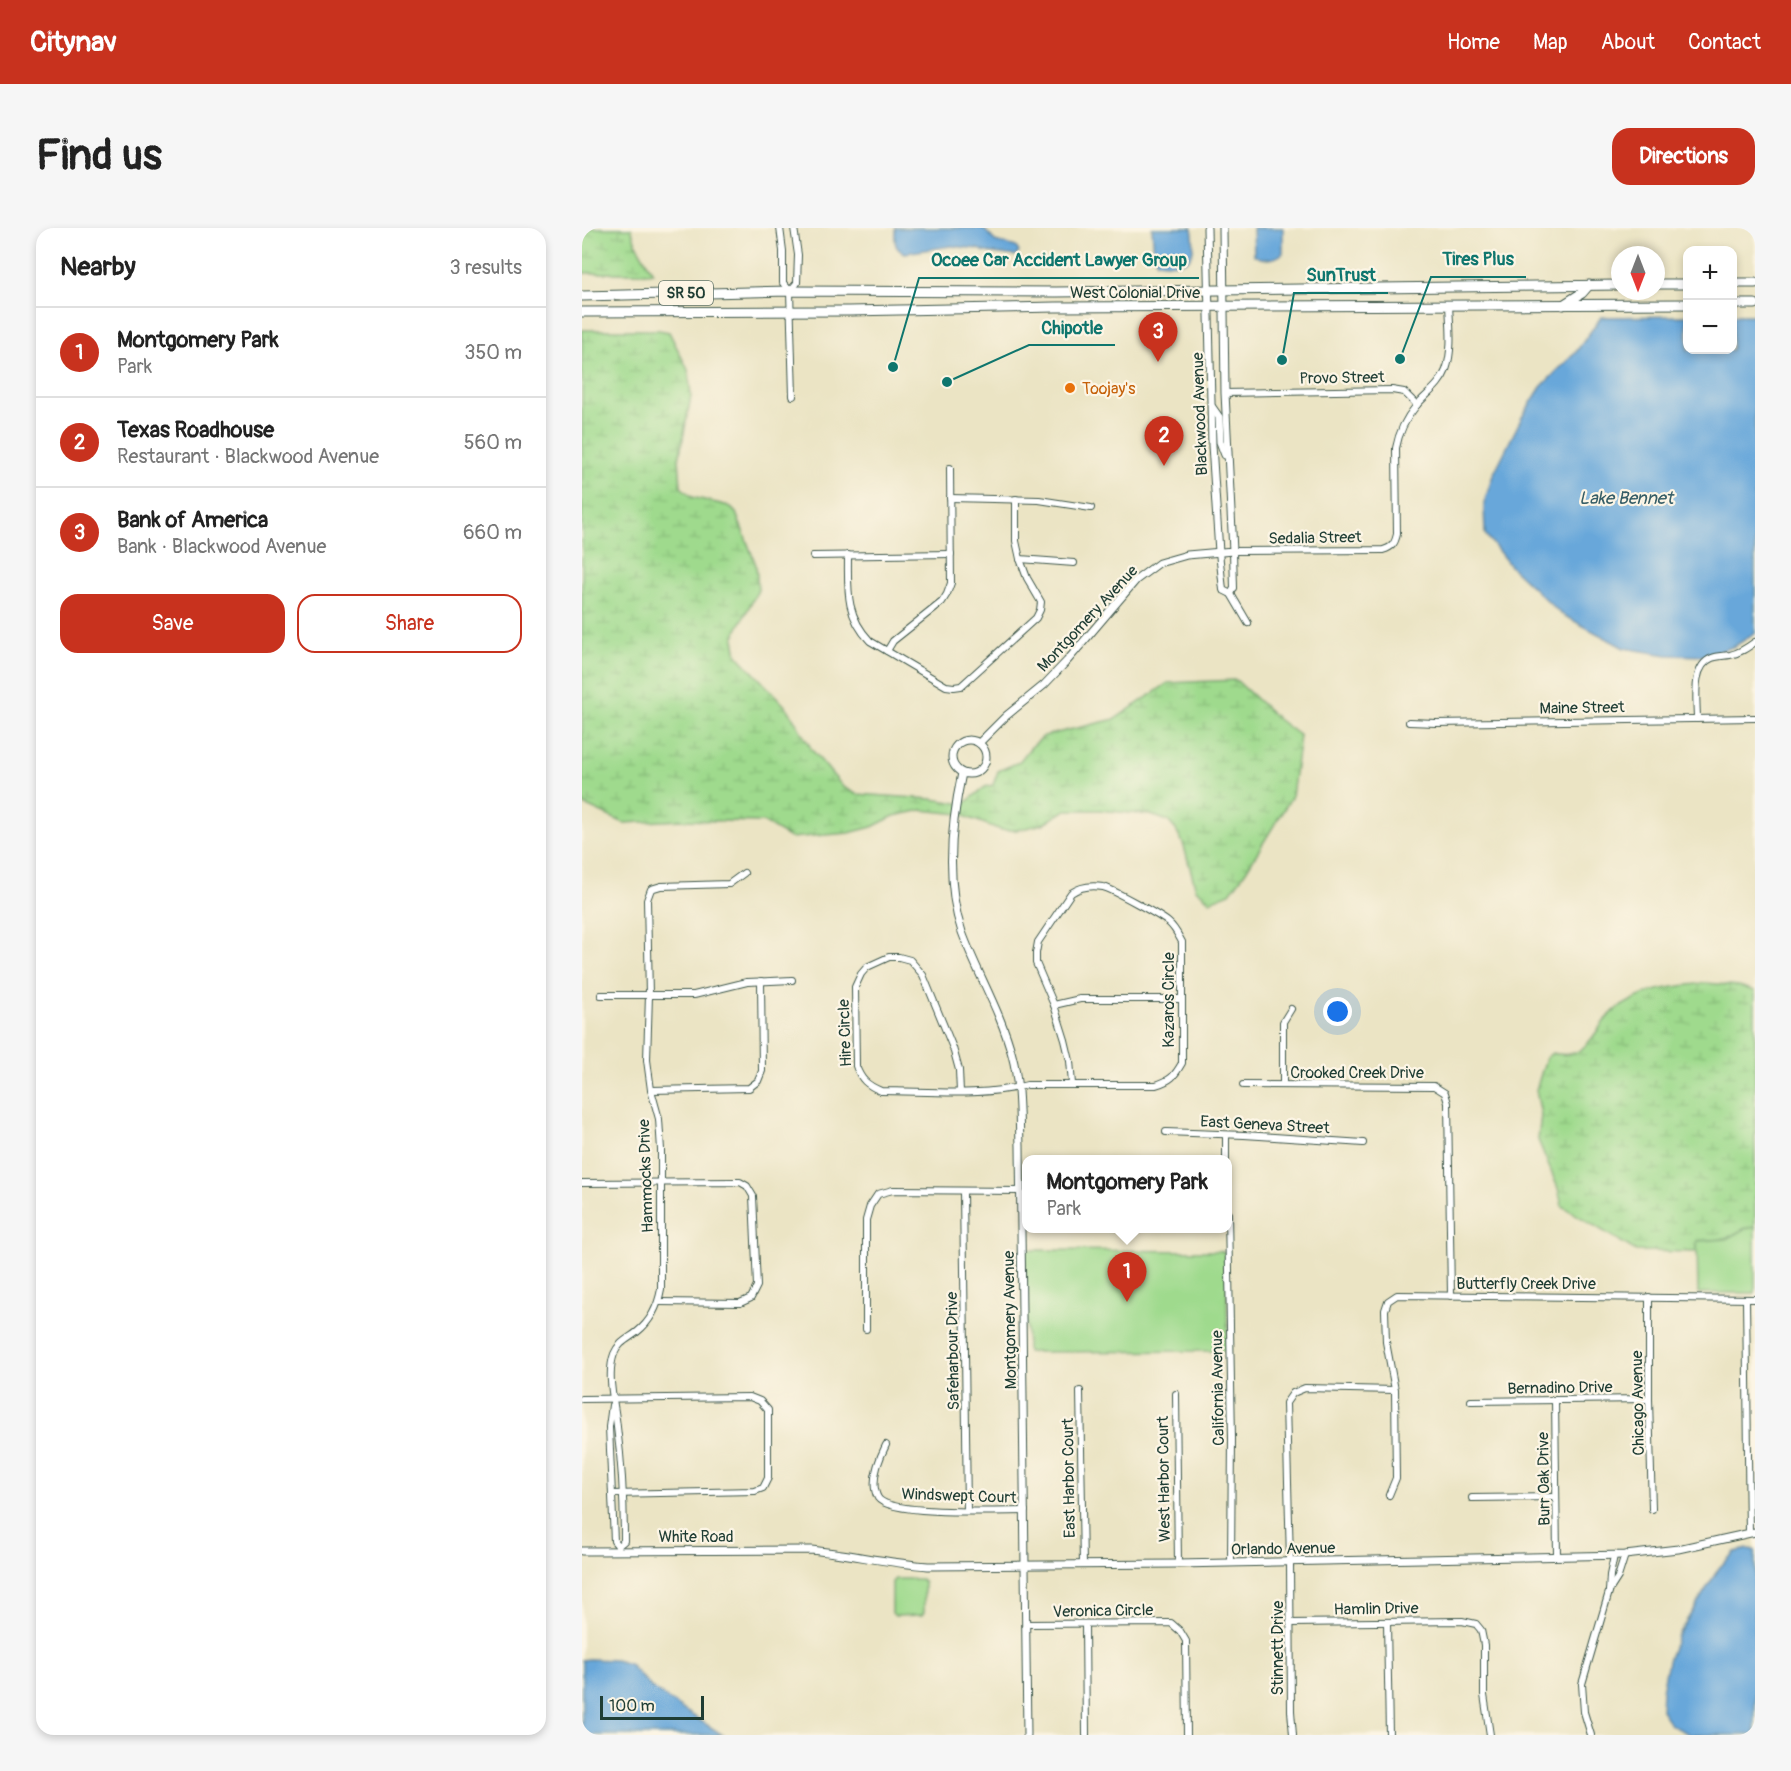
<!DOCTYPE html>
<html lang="en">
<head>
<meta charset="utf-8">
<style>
	body { margin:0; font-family:Pangolin,sans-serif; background:#f6f6f6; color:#222 }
	.controls { position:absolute; right:18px; top:18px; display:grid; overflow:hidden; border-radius:12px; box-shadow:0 3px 9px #0003 }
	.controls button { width:54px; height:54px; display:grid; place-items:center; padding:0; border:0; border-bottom:2px solid #e0e0e0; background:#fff; color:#222; font:30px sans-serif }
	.compass { position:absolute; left:1029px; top:18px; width:54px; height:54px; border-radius:50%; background:#fff; box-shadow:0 3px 9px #0003; rotate:180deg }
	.scale { position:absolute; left:18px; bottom:15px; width:104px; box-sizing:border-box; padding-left:6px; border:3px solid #1f3d34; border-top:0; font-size:16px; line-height:21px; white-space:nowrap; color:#1f3d34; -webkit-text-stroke:4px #fcf5e5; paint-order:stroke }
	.you { position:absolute; left:756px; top:784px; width:21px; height:21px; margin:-15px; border:4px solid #fff; border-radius:50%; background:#1a73e8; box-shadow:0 0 0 9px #1a73e833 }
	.badge { display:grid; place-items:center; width:39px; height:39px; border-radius:50%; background:#c8321e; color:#fff; font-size:20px; font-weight:700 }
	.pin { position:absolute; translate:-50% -50px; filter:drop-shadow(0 2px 3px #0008) }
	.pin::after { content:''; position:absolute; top:32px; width:21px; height:18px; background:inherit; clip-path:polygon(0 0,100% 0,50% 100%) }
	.popup { position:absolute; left:440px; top:927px; width:210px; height:78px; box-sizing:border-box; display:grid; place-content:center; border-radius:12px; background:#fff; filter:drop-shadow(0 2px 4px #0005); font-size:20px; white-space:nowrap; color:#767676 }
	.popup b { font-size:22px; color:#222 }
	.popup::after { content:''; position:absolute; left:50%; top:100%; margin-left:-12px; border:12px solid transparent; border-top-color:#fff }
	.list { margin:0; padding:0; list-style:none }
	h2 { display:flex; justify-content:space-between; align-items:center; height:78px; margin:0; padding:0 24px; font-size:26px }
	h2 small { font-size:20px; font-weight:400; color:#767676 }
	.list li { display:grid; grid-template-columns:39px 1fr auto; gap:18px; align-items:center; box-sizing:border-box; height:90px; padding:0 24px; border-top:2px solid #e0e0e0 }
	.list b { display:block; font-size:22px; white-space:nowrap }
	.list p { margin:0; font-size:20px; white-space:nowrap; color:#767676 }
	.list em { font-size:20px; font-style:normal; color:#767676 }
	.actions { display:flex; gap:12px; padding:18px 24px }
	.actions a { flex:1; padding:14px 0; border:2px solid #c8321e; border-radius:18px; text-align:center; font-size:21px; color:#c8321e }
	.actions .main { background:#c8321e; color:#fff }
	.map { position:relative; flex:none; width:1173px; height:1507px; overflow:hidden; border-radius:18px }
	header { display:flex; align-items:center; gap:36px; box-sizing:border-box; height:84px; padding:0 30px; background:#c8321e; color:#fff }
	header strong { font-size:28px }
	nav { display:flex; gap:33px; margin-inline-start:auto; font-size:21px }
	.intro { display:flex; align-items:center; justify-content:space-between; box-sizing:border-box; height:144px; padding:0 36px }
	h1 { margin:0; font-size:42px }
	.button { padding:15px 27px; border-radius:18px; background:#c8321e; color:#fff; font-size:21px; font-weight:700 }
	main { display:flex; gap:36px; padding:0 36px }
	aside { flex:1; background:#fff; border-radius:18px; box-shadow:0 3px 9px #0003 }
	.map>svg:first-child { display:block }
</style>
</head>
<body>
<header>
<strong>Citynav</strong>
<nav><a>Home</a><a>Map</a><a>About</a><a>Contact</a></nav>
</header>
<div class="intro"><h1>Find us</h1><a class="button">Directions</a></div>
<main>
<aside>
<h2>Nearby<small>3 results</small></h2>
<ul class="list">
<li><span class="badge">1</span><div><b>Montgomery Park</b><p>Park</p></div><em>350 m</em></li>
<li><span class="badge">2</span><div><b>Texas Roadhouse</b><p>Restaurant · Blackwood Avenue</p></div><em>560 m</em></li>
<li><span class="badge">3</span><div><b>Bank of America</b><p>Bank · Blackwood Avenue</p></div><em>660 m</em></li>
</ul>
<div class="actions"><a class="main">Save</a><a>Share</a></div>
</aside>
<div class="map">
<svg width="1173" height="1507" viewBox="0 0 1173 1507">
	<defs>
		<pattern id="wetland-marsh" width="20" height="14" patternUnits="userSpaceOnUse" patternTransform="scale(1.5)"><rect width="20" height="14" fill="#9fda8d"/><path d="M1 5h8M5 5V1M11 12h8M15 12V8" fill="none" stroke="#88bc7a"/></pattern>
	</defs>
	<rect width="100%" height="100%" fill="#fcf5e5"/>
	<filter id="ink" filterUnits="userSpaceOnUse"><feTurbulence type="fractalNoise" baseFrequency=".0167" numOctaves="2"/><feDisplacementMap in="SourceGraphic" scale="12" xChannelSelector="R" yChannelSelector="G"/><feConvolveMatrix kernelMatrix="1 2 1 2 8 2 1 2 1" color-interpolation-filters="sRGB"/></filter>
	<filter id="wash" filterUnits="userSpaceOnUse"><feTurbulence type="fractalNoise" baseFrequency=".008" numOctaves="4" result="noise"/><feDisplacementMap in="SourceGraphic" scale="24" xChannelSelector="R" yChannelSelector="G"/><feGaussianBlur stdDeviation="1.35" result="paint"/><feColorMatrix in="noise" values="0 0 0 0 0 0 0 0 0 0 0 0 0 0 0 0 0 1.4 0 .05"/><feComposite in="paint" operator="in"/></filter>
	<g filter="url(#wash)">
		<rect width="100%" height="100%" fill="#ebe4c4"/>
		<g fill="url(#wetland-marsh)" stroke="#5f8c60" stroke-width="1.5">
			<polygon points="0,0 49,0 54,16 71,45 0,45"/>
			<polygon points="0,102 77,102 87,104 106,142 109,168 97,231 99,259 110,269 147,278 154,285 174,337 176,362 155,402 152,411 155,427 206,481 230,522 261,559 274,566 350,571 382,576 403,559 411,557 416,543 437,534 448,520 462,508 533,491 586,455 654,452 697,492 718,508 710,568 664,643 648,665 628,673 614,661 601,615 594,602 586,593 569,587 517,582 484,582 461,596 435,602 419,602 377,586 340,582 312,588 290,599 267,605 208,610 181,594 99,592 42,595 0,576"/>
			<path d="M1124 755 1157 758 1173 763V999L1162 1001 1144 1011 1116 1013 1115 1024 1054 1023 980 978 976 960 956 912 959 887 954 862 964 830 970 825C1011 835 1011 794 1038 779 1048 773 1061 766 1072 763 1089 758 1107 757 1124 755Z"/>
		</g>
		<g fill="#9fda8d" stroke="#5f8c60" stroke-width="1.5">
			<polygon points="1173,999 1173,1065 1116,1065 1115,1013 1144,1011 1162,1001"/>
			<polygon points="443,1022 639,1023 644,1026 646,1123 445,1124"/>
			<polygon points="313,1351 339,1351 342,1354 342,1384 340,1387 313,1388 310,1385 310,1354"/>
		</g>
		<g fill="#68a7da" stroke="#447287" stroke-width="1.5">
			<path d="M313 0H401L413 13 434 19 437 24 434 28 403 24 396 21 369 18 323 25C311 21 313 12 313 0Z"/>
			<path d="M570 0H610C616 33 606 39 575 34L572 27Z"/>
			<path d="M671 0H701V25C693 32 681 33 672 27Z"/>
			<polygon points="1151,87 1173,87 1173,405 1153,418 1125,428 1085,427 1042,420 979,386 929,339 903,306 902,275 911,247 940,189 959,159 994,124 1019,89 1105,88 1106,122 1150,122"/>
			<polygon points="1166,1321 1173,1322 1173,1507 1109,1507 1089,1497 1079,1482 1080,1463 1086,1433 1095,1408 1137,1340 1153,1324"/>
			<polygon points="7,1431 33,1432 47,1436 69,1459 100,1481 141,1507 0,1507 0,1432"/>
		</g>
	</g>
	<g filter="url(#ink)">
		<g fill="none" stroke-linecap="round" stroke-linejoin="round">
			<defs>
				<g id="minor">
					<polyline points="198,0 201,23 201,55 208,63 211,168"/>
					<polyline points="208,63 215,55 216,27 212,0"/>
					<polyline points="643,165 810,162 822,164 835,177"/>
					<polyline points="368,270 457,272 509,280"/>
					<polyline points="637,324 641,362 649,366 666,395"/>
					<path d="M266 327C266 361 263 387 288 413L364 458 372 459 379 458 454 390 458 382 459 374 445 350 438 331 434 313V271"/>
					<polyline points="231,328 369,326"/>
					<polyline points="438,331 492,335"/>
					<path d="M649 366 652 360 651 323 801 322C811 319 813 315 815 306L814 220C817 204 824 190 834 178 844 166 858 158 864 142 871 122 868 98 867 77"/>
					<polyline points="305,423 311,413 360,374 365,366 369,355 368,240"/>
					<path d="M1115 491C1115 473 1109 438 1130 430 1135 428 1142 428 1148 427 1158 425 1165 420 1173 414"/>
					<polyline points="827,494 854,495 1173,490"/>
					<polyline points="19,767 112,767 165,754 210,752"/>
					<polyline points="472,777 498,771 600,771"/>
					<polyline points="661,857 852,858 863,865 866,875 869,1068"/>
					<polyline points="701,857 701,794 709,781"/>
					<polyline points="69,862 167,860 176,853 180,843 179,753"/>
					<path d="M378 864 377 842 371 820 341 747 328 732 317 729H307L285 739 279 746 273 759 274 838C279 852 285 857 299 863 345 863 400 869 445 857H574C589 852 592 849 600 835V714C596 707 593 700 587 695 581 689 528 660 521 659 509 657 499 658 489 665L456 714 454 725V735L472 777 483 812 488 833 490 856"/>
					<polyline points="584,904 662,907 781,915"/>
					<polyline points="644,907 644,932"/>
					<polyline points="0,955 158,954 165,958 171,968 175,1058 169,1070 158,1075 77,1074"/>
					<polyline points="381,963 385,1283"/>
					<polyline points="646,986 650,1210 649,1334"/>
					<polyline points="1067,1069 1067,1171 1070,1281"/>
					<polyline points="1164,1071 1167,1305"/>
					<polyline points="284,1101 284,992 288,978 296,966 311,962 439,963"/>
					<polyline points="498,1163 501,1337"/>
					<polyline points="594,1166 596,1336"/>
					<polyline points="0,1171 168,1169 178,1173 186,1182 186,1250 181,1260 173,1263 30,1266"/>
					<polyline points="973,1172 975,1328"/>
					<polyline points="889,1173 1067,1171"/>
					<polyline points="30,1177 27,1199 32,1313 36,1318 36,1320"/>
					<path d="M304 1217C297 1231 287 1254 296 1270 308 1288 419 1283 443 1283"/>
					<polyline points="807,1267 814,1250 813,1162 804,1114 803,1082 806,1073 815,1067 1173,1071"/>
					<polyline points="890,1270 974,1269"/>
					<path d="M36 1318 42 1313C42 1275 40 1237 35 1199 33 1176 24 1148 32 1126 37 1114 46 1111 55 1104 69 1093 76 1078 79 1061V922L77 891 69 862 65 832 67 767 65 672 69 661 79 658 147 656 162 645"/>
					<polyline points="1027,1363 1036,1349 1043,1327"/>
					<polyline points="805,1394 807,1507"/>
					<polyline points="708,1395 880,1393 894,1396 899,1402 902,1417 902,1467 908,1507"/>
					<polyline points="444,1396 589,1395 598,1403 604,1413 605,1507"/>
					<polyline points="503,1396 504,1507"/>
					<polyline points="711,1507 709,1483 708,1333 704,1175 711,1165 723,1160 813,1162"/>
					<polyline points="1009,1507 1002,1484 1000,1456 1027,1364 1028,1347 1032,1328"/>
				</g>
				<g id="tertiary">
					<polyline points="625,0 630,217 637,324"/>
					<polyline points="630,179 637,189 638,214 643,227"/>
					<circle cx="387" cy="529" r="17"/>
					<polyline points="397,515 424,488 462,457 485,433 554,352 577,335 605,327 651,323 643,165 641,0"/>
					<path d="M380 545C369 596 363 654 380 704 395 745 419 784 430 827 438 856 437 888 438 918L445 1507"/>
					<path d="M0 1323 229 1322C268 1326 306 1335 346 1338L596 1336 1043 1327 1096 1321 1173 1304"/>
				</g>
				<g id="trunk">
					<polyline points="1150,55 1173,55"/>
					<polyline points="1074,56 1106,56"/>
					<polyline points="0,68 208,63 474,64 1038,57"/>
					<polyline points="1150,76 1173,76"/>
					<polyline points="981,77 1000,65 1007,57"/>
					<polyline points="0,84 267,83 473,79 1106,76"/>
				</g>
			</defs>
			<use href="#minor" stroke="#3e564a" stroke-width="8"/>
			<use href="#tertiary" stroke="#3e564a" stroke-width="9"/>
			<use href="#trunk" stroke="#3e564a" stroke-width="11"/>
			<use href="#minor" stroke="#fff" stroke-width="6"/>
			<use href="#tertiary" stroke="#fff" stroke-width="7"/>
			<use href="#trunk" stroke="#fff" stroke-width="9"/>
		</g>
	</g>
	<circle fill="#e8710a" stroke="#fcf5e5" stroke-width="2" cx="488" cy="160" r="6"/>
	<g text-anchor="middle" stroke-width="4.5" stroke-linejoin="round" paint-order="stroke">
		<rect fill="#fcf5e5" stroke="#617469" stroke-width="1.5" x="77" y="53" width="54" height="24" rx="4.5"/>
		<g font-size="15" font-weight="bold" fill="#1f3d34">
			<text x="104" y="70">SR 50</text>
		</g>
		<g font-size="16" fill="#1f3d34" stroke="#fcf5e5">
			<text x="553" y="70">West Colonial Drive</text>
			<text transform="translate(760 149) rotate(-1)" y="6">Provo Street</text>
			<text transform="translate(617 186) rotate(-92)" y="6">Blackwood Avenue</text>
			<text transform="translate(733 309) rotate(-1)" y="6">Sedalia Street</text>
			<text transform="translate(505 390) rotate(-47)" y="6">Montgomery Avenue</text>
			<text transform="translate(1000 479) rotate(-1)" y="6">Maine Street</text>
			<text transform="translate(586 772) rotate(-90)" y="6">Kazaros Circle</text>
			<text transform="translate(262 805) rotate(-92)" y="6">Hire Circle</text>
			<text x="775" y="850">Crooked Creek Drive</text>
			<text transform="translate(683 896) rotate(3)" y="6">East Geneva Street</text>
			<text transform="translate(63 948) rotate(-92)" y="6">Hammocks Drive</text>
			<text x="944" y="1061">Butterfly Creek Drive</text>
			<text transform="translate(427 1092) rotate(-91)" y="6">Montgomery Avenue</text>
			<text transform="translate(370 1123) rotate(-91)" y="6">Safeharbour Drive</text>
			<text transform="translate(978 1159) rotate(-1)" y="6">Bernadino Drive</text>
			<text transform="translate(635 1160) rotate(-91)" y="6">California Avenue</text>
			<text transform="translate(1055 1175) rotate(-91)" y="6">Chicago Avenue</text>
			<text transform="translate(486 1250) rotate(-91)" y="6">East Harbor Court</text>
			<text transform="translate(581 1251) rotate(-91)" y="6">West Harbor Court</text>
			<text transform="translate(961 1251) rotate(-91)" y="6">Burr Oak Drive</text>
			<text transform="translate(377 1267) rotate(2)" y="6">Windswept Court</text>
			<text x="114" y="1314">White Road</text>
			<text transform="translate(701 1320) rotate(-1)" y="6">Orlando Avenue</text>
			<text transform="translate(794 1380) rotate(-1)" y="6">Hamlin Drive</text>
			<text transform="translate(521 1382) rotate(-1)" y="6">Veronica Circle</text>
			<text transform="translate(695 1420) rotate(-90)" y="6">Stinnett Drive</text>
		</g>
		<g font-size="16" fill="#c56008" stroke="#fcf5e5" text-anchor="start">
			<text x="500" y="166">Toojay's</text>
		</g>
		<g font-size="18" font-style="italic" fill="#355d66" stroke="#fcf5e5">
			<text x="1044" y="276">Lake Bennet</text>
		</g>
	</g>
	<path fill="none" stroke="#0f766e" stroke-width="2" d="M818 131L849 49H944M311 139L337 50H617M700 132L712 65H806M365 154L447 117H533"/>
	<g fill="#0f766e" stroke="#fcf5e5" stroke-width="2">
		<circle cx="818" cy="131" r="6"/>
		<circle cx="311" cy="139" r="6"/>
		<circle cx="700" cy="132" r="6"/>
		<circle cx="365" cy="154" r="6"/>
	</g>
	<g font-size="18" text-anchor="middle" font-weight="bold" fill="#0f766e" stroke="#fcf5e5" stroke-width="4.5" stroke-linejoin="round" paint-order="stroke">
		<text x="896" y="37">Tires Plus</text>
		<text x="477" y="38">Ocoee Car Accident Lawyer Group</text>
		<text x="759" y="53">SunTrust</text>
		<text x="490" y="106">Chipotle</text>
	</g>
</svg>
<div class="controls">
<button>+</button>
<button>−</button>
</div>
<svg class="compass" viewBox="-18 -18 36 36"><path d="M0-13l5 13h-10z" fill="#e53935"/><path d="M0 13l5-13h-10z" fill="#767676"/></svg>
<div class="scale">100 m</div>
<div class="you"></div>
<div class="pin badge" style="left:545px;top:1074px">1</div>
<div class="popup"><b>Montgomery Park</b>Park</div>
<div class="pin badge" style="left:582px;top:238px">2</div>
<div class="pin badge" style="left:576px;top:134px">3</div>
</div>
</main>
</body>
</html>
